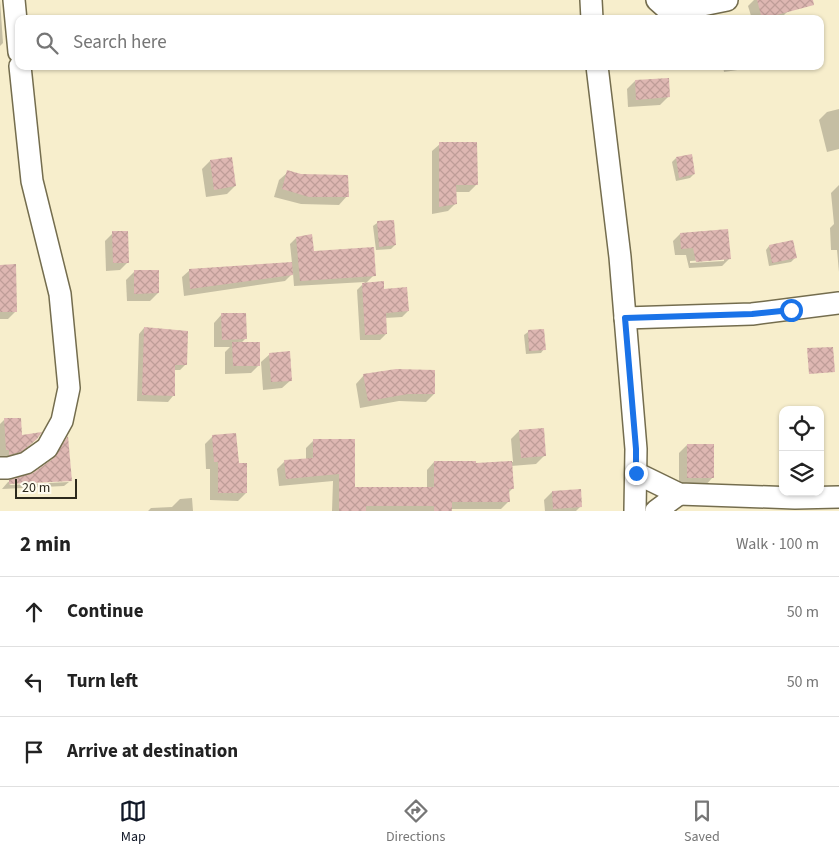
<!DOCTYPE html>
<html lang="en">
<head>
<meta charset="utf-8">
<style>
	body { margin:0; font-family:"Source Sans 3",sans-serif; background:#f6f6f6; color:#222 }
	.controls { position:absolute; right:15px; bottom:15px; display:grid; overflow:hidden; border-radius:10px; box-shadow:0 1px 4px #0004 }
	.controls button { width:45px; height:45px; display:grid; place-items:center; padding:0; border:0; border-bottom:1px solid #e0e0e0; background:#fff; color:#222; font:25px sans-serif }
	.scale { position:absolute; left:15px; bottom:12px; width:62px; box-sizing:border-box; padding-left:5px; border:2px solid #2c291c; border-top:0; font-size:14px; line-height:18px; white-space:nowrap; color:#2c291c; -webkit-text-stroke:4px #fefbee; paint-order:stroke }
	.stop { position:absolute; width:15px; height:15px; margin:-11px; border:4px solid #1a73e8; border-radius:50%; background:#fff }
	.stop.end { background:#1a73e8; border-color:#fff; box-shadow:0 1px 5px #0008 }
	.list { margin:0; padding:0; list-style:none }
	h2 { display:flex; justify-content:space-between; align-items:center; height:65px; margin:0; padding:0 20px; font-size:21px }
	h2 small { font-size:16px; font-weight:400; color:#767676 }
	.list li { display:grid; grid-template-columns:32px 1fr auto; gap:15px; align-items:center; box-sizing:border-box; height:70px; padding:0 20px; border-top:1px solid #e0e0e0 }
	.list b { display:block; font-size:19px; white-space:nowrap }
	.list em { font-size:16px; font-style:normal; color:#767676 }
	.icon { flex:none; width:28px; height:28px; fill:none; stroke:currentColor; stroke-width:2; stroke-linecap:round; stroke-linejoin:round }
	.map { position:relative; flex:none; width:839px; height:511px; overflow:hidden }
	.search { position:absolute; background:#fff; box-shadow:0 1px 4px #0004; left:15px; right:15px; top:15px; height:55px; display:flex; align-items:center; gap:12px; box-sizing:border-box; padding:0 18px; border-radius:10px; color:#767676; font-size:19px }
	.sheet { height:275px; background:#fff }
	nav { display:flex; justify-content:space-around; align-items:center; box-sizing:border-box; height:70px; border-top:1px solid #e0e0e0; background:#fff; font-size:14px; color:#767676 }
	nav a { display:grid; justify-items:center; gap:2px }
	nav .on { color:#111827 }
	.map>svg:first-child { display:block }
</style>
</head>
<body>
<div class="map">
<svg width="839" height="511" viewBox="0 0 839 511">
	<defs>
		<pattern id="building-cross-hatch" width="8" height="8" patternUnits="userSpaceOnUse" patternTransform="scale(1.25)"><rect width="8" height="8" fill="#deb7b2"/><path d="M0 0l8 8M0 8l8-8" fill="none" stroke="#bf9d98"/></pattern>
	</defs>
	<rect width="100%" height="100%" fill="#f7eecc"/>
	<g fill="#0003" fill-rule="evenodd">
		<polygon points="0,0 3,43 0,46"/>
		<polygon points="754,0 783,0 787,12 780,19 752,19 748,6"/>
		<polygon points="131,15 132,19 115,19 117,16"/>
		<polygon points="723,66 753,66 751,68 724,72"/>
		<polygon points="635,81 668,97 660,105 628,107 627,89"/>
		<polygon points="839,109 839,149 827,152 819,120 827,112"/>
		<polygon points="440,144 476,185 469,192 455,192 456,203 448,211 432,214 432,151"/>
		<polygon points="676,158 694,174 690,178 676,181 672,162"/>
		<polygon points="210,161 235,186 227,194 206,197 202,169"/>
		<polygon points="288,172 347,196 339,205 301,204 274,197 279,180"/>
		<polygon points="839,185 839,272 837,250 831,250 830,228 834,224 831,193"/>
		<polygon points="377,223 395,245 391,249 376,250 373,226"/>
		<polygon points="113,233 128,262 120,270 106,271 105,241"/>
		<path d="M680 234 729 259 722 266 689 268 686 255H675L673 241ZM724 259V261L690 263V261Z"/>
		<polygon points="296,238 313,253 374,275 365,284 383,290 408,311 402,317 385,318 386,334 380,340 360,340 357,290 365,282 294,286 293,273 285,281 184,296 182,277 190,270 292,263 290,244"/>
		<polygon points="769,246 795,258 791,262 769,266 766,250"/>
		<polygon points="0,266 16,311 8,319 0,319"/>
		<polygon points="134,272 158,293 150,301 127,301 126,280"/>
		<polygon points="222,314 245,339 240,344 259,365 251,373 225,374 225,352 230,347 214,347 214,323"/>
		<polygon points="144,328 186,364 180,370 174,370 173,396 168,402 137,401 139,334"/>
		<polygon points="528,332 544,349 541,353 526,354 524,335"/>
		<polygon points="270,354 291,380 282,388 263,390 261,362"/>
		<polygon points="364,375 434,394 426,402 399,401 360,408 356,384"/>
		<polygon points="4,420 21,437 36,439 28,447 11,459 0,462 0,424"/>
		<polygon points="519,431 544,456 536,464 511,466 512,489 508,493 509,501 501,509 451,509 451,511 332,511 333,481 279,486 277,469 285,461 306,460 306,448 313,441 354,488 427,488 427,470 434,462 475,464 513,462 511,439"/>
		<polygon points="213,436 246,493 238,501 210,500 210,469 206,469 205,444"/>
		<polygon points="67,438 70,480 15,482 9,485 69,482 64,486 2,489 8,482 34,474 51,462"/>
		<polygon points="820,443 823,443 824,461 820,464"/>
		<polygon points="687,445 713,477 705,486 679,485 679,453"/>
		<polygon points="552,492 581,506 576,511 545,511 544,500"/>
		<polygon points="192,498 193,511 148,511 151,508 172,507 180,499"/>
	</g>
	<g fill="url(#building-cross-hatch)">
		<polygon points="757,0 813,0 814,5 762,19"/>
		<polygon points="669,78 670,97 636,100 635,80"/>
		<polygon points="439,142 477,142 478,185 456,185 457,204 439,207"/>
		<polygon points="692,154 695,174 679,178 676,157"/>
		<polygon points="232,157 236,186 214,190 210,160"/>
		<polygon points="287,170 301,174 348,175 349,197 309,197 282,189"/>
		<polygon points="394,220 396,245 379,247 377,221"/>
		<polygon points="728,229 731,259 696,262 693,248 681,249 680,233"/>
		<polygon points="112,231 128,231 129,263 113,263"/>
		<polygon points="312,234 314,251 374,247 376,276 300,281 296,237"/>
		<polygon points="793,240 797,258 772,263 769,245"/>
		<polygon points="292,262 293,275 190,289 189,269"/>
		<polygon points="16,264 17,312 0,312 0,265"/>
		<polygon points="134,270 159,270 159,293 134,294"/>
		<polygon points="384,281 384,289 407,287 409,311 386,313 387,334 365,335 362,283"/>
		<polygon points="221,313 246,313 247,339 222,340"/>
		<polygon points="144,327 188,331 187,365 175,365 175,396 142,395"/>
		<polygon points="544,329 546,350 529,351 528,330"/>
		<polygon points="232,342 260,342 260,366 233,366"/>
		<polygon points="833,347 835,372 809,374 807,348"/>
		<polygon points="290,351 292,381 271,382 269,353"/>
		<polygon points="396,369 435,370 435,394 408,394 368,401 363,374"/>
		<polygon points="4,418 21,418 22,435 42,432 37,439 21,452 9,455 9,450 6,450"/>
		<polygon points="544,428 546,456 521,458 519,430"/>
		<polygon points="236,433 239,463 247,463 247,493 218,493 218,462 214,462 212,435"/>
		<polygon points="68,436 72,481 9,484 9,480 33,473 54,458"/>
		<polygon points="313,439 355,439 355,487 434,487 434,461 476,461 476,463 512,461 514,489 509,489 510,502 452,502 452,511 434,511 434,506 366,506 366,511 339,511 339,474 286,479 284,460 313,458"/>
		<rect x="687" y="444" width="27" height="34"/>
		<polygon points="581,489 582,507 553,509 552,491"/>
	</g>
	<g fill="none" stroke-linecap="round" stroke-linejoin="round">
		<defs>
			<g id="minor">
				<polyline points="14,0 19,52"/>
				<polyline points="591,0 592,19"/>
				<polyline points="657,0 666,8 678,10 727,0"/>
				<polyline points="597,66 620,257 636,449 635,511"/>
				<polyline points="625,318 752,314 839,303"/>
				<polyline points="0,468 8,468 26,463 47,448 62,421 69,388 60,294 32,181 20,66"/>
				<polyline points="636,473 679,494 795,498 839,497"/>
				<polyline points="656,511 679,494"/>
			</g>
		</defs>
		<use href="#minor" stroke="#746d4e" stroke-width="24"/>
		<use href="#minor" stroke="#fff" stroke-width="21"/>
	</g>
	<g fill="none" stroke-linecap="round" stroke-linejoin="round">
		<polyline stroke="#1a73e8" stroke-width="6" points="636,473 636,449 625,318 752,314 791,310"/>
	</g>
</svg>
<div class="controls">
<button><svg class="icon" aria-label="locate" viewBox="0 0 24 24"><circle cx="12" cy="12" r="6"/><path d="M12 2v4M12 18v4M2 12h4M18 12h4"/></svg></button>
<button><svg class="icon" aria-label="layers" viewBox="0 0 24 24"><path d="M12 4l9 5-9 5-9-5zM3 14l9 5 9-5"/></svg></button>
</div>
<div class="scale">20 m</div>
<div class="stop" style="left:791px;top:310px"></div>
<div class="stop end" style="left:636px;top:473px"></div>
<div class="search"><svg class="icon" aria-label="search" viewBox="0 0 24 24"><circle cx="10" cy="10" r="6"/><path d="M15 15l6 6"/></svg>Search here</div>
</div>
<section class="sheet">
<h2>2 min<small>Walk · 100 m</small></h2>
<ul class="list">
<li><svg class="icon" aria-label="ahead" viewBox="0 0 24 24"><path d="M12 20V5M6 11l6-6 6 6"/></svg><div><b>Continue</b></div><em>50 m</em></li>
<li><svg class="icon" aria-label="left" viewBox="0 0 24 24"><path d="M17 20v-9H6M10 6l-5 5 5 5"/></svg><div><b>Turn left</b></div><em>50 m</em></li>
<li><svg class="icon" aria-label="arrive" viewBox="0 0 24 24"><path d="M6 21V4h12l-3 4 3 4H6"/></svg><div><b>Arrive at destination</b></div></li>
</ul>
</section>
<nav>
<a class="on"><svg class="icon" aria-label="map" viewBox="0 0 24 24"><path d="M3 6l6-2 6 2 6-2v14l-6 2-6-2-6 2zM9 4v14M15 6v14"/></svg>Map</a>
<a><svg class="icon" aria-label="directions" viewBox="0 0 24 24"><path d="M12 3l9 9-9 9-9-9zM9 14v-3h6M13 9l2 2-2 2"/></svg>Directions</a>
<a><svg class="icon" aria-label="saved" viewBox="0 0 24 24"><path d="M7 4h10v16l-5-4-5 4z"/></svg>Saved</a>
</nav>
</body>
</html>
